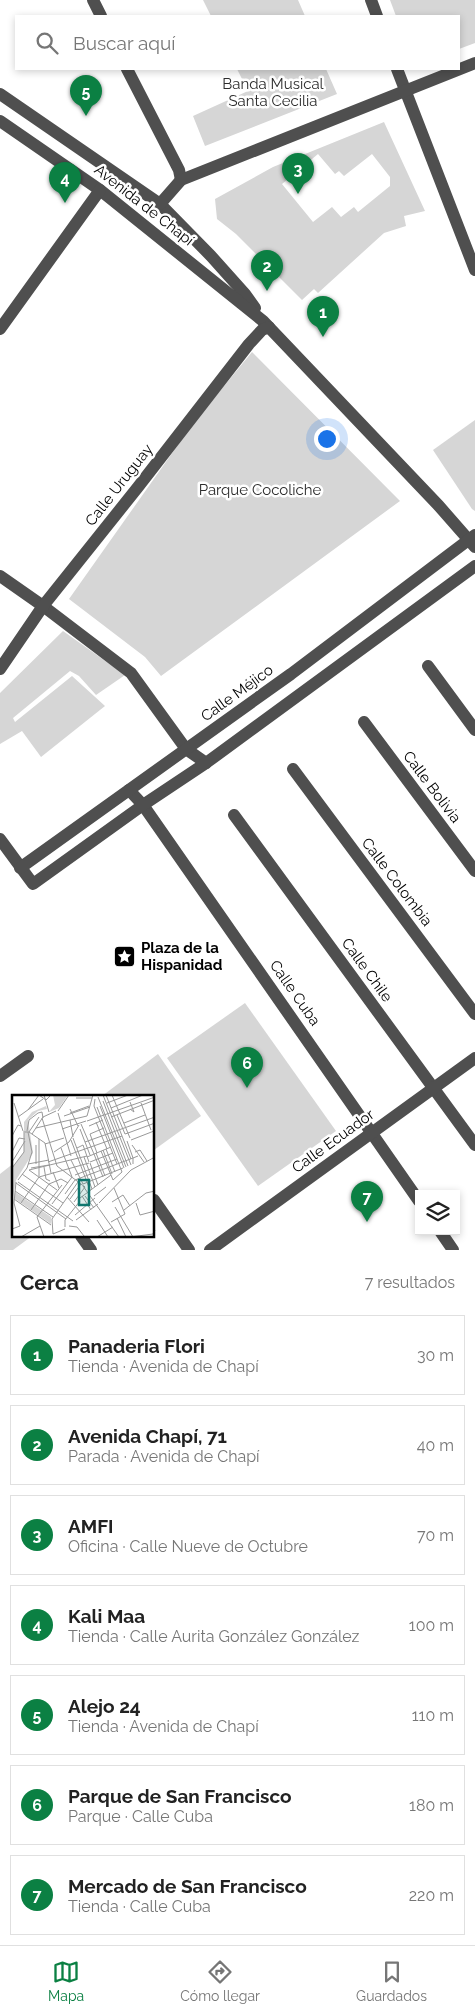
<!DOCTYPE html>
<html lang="es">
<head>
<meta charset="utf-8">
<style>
	body { margin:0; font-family:Raleway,sans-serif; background:#f6f6f6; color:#222 }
	.controls { position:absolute; right:15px; bottom:15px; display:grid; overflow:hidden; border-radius:0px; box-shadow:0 2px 8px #0003 }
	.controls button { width:45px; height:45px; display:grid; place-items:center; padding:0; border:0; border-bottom:1px solid #e0e0e0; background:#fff; color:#222; font:25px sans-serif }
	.you { position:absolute; left:326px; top:438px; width:18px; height:18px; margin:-12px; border:4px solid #fff; border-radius:50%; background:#1a73e8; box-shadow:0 0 0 8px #1a73e833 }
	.badge { display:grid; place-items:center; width:32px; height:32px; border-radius:50%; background:#0b8043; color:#fff; font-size:16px; font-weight:700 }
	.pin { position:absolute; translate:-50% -41px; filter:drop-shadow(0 1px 2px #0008) }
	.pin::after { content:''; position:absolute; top:26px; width:18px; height:15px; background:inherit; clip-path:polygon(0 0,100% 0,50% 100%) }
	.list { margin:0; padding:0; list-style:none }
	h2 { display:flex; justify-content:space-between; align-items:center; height:65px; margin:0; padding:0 20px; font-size:21px }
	h2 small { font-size:16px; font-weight:400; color:#767676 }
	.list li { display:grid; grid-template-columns:32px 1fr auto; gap:15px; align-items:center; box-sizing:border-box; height:80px; margin:0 10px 10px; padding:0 10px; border:1px solid #e0e0e0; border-radius:0px }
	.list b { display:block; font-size:19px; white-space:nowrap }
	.list p { margin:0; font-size:16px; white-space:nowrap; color:#767676 }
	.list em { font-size:16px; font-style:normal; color:#767676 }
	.icon { flex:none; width:28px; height:28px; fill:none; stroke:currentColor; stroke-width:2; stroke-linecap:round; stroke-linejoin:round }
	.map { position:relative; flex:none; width:475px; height:1250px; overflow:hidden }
	.search { position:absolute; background:#fff; box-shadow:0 2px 8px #0003; left:15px; right:15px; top:15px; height:55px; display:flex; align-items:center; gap:12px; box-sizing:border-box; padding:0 18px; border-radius:0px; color:#767676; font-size:19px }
	.sheet { height:695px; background:#fff }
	nav { display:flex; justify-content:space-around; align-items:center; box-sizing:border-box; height:70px; border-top:1px solid #e0e0e0; background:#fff; font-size:14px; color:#767676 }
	nav a { display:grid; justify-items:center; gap:2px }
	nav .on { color:#0b8043 }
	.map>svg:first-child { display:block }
</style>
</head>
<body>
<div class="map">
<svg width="475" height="1250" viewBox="0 0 475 1250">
	<rect width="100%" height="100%" fill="#fff"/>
	<g fill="#d6d6d6" fill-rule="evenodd">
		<polygon points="203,0 298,0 305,16 211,16"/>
		<polygon points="390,0 475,0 475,43 459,49 459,16 396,16"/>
		<polygon points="237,69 326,69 337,94 205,146 193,116 248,91"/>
		<path d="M384 122 425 211 404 216 406 226 384 233 318 293 314 289 302 300 236 234 217 219 215 199 273 167ZM318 154 335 174 339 171 344 176 372 154 390 177V186L358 212 354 207 341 217 332 207 313 222 282 184Z"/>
		<polygon points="252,352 400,501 161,676 145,657 69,599 192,425"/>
		<polygon points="475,420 475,511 472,509 433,450"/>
		<polygon points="63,631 125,675 96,695 79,676 70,671 13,718 15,722 72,676 105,706 41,757 22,731 0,744 0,693"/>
		<polygon points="245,1003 336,1131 258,1186 167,1058"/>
		<polygon points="158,1054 201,1116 154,1150 154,1096 102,1096"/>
		<polygon points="14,1163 14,1236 32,1236 13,1250 0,1250 0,1174"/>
	</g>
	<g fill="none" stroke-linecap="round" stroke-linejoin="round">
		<g stroke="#4f4f4f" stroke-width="12">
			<polyline points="93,0 101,16"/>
			<polyline points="371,0 377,16"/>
			<polyline points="127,69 179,170 181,180"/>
			<polyline points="397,69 475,270"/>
			<polyline points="0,94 160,204 211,256 245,294 255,308"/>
			<polyline points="0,121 100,190 263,321 439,506 475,547"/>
			<polyline points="160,204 181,180 475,63"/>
			<polyline points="0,329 100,190"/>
			<polyline points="0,576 43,606 131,673 186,749 206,763"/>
			<polyline points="428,666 475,730"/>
			<polyline points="0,669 43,606 138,487 249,344 262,330 269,327"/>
			<polyline points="364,722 475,871"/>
			<polyline points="293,769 475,1014"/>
			<polyline points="129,790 143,805 419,1201"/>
			<polyline points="234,815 475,1145"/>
			<polyline points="0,839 33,884 143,805 206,763 475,566"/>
			<polyline points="20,868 291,674 475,535"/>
			<polyline points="0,1076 28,1056"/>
			<polyline points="154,1200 189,1250"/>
			<polyline points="440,1231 453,1250"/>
			<polyline points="81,1236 91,1250"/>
			<polyline points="210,1250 475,1058"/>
		</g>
	</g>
	<defs>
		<symbol id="sight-square" viewBox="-11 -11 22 22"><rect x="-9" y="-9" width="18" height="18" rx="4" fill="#000" stroke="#fff"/><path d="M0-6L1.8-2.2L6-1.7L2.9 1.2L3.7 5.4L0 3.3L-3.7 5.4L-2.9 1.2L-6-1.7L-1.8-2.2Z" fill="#fff"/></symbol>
	</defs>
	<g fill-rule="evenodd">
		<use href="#sight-square" x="112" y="944" width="25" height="25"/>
	</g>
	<g text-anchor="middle" stroke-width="5" stroke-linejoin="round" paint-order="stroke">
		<g font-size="15" fill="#2d2d2d" stroke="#fff">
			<text x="273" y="89">Banda Musical<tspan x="273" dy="17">Santa Cecilia</tspan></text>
			<text x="260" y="495">Parque Cocoliche</text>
		</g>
		<g font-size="15" fill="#000" stroke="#fff">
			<text transform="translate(144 205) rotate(38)" y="5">Avenida de Chapí</text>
			<text transform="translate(119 485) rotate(-52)" y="5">Calle Uruguay</text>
			<text transform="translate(237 693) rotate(-36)" y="5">Calle Méjico</text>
			<text transform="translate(432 787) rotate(53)" y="5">Calle Bolivia</text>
			<text transform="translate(397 882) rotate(53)" y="5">Calle Colombia</text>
			<text transform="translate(367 970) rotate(54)" y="5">Calle Chile</text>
			<text transform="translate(295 993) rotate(55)" y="5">Calle Cuba</text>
			<text transform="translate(333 1141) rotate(-36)" y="5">Calle Ecuador</text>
		</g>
		<g font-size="15" font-weight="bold" fill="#000" stroke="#fff" text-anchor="start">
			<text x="141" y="953">Plaza de la<tspan x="141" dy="17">Hispanidad</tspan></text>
		</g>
	</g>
	<g transform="translate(12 1095)">
		<rect width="142" height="142" fill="#fff"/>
		<path d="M41 0H56L47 13 37 17 43 10ZM34 11 35 14 26 16 16 25 21 58 4 85 1 102 0 73 12 57V27L20 17ZM3 97 39 122V129L2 103Z" fill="#d6d6d6"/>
		<path fill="none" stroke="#999" stroke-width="1" d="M27 0 34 5 39 0M32 0 37 17M91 0 119 70M94 0 119 64M100 0 118 43M86 2 114 72M64 3H80M83 4 82 11 105 69M91 6 116 71M118 7 122 17 118 14M2 8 11 36M95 8 116 0M129 8 139 35M88 11 112 73M85 12 110 77 101 85 89 56M99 13 131 0M58 14 66 31M16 15 27 0M46 16 57 0M46 18 59 61M58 18 77 11M105 20 113 39 116 38M52 21 78 12M75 21 81 0M6 22 31 4M99 22 143 5M30 23 45 71 73 92M58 25 61 42M75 26 143 2M84 27 95 54M112 28 133 20M69 29 82 59M77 31 91 25M24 33 75 21M50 34 74 26M68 34 78 60M15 36 17 25 26 18 30 17 31 23M11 37H17L33 48 39 78M17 37 27 22M116 38 143 28M20 39 31 22 44 16M0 41 6 30 9 31M61 43 80 94M59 45 78 95M119 45 142 36M115 46 121 63 126 61M73 47 143 22M33 49 52 43M120 50 132 67M65 53 71 50 77 67M94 54 103 77M91 55 100 79M0 57 7 43 13 44M42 57 57 47 67 30M123 57 128 55 135 66M84 58 93 81M85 58 78 39 92 33M82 59 91 82M72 62 83 92M75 62 99 52M59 65 71 89M0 67 13 46M36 67 110 41M78 67 101 58M78 68 86 90M16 69 37 65M24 69V50M32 72 34 84 38 86M0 73 12 57V38M19 73 37 70M17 75 75 61M17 75 45 95M41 77 47 93M10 79 51 108M63 80 105 64M27 81V44M27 82 77 68M6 85 15 73 20 57 16 37M6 87 61 126M4 88 54 124M37 89 49 84 56 88M71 89 111 73M71 91 107 142M102 93 113 119M3 96 41 122M53 99 63 85 121 63V69M70 101 79 115M73 101 82 113M82 101 94 92M55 102 77 127M68 103 99 80M2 104 39 130M58 104 69 89M62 107 73 92M100 107 111 100 118 111M9 108 27 82M87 108 119 75 143 62M124 108 128 120 143 116M40 109 60 82 49 53M103 112 121 142M19 115 37 89M112 115 134 98 143 96M63 120 83 103M105 123 114 142M64 125 86 109M85 125 96 142M99 127 113 119M57 131 65 132 72 141M53 132V125L68 106M0 134 8 131 2 108 4 87M53 134 41 139 40 124 66 87M9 142 28 131M32 142 25 122 50 90M85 142 101 132M118 142 141 139 143 135"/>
		<path fill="#0f766e" fill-opacity="0.15" stroke="#0f766e" stroke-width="2.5" d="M67 85H77V110H67Z"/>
		<rect width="142" height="142" fill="none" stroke="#000" stroke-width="2.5"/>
	</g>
</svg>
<div class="controls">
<button><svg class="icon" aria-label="layers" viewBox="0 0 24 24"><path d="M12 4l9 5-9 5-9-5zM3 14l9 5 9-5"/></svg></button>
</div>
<div class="you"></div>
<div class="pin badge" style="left:323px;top:337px">1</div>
<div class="pin badge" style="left:267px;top:291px">2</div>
<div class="pin badge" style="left:298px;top:194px">3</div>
<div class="pin badge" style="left:65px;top:203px">4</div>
<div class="pin badge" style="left:86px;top:116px">5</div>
<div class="pin badge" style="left:247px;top:1088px">6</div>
<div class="pin badge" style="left:367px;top:1222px">7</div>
<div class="search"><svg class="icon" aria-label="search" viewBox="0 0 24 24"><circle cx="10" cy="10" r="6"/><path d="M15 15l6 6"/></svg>Buscar aquí</div>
</div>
<section class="sheet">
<h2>Cerca<small>7 resultados</small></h2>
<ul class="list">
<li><span class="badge">1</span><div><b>Panaderia Flori</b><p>Tienda · Avenida de Chapí</p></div><em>30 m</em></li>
<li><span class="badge">2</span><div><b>Avenida Chapí, 71</b><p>Parada · Avenida de Chapí</p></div><em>40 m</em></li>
<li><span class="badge">3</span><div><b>AMFI</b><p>Oficina · Calle Nueve de Octubre</p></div><em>70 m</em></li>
<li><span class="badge">4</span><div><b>Kali Maa</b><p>Tienda · Calle Aurita González González</p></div><em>100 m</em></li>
<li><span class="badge">5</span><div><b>Alejo 24</b><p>Tienda · Avenida de Chapí</p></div><em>110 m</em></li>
<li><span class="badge">6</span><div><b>Parque de San Francisco</b><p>Parque · Calle Cuba</p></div><em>180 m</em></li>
<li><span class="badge">7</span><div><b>Mercado de San Francisco</b><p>Tienda · Calle Cuba</p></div><em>220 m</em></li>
</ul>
</section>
<nav>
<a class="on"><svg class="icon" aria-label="map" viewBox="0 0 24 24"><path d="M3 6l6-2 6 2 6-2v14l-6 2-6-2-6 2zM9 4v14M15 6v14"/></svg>Mapa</a>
<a><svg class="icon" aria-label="directions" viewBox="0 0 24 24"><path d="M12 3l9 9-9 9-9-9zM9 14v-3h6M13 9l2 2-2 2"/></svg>Cómo llegar</a>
<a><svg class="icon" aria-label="saved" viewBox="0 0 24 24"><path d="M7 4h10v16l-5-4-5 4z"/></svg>Guardados</a>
</nav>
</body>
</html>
